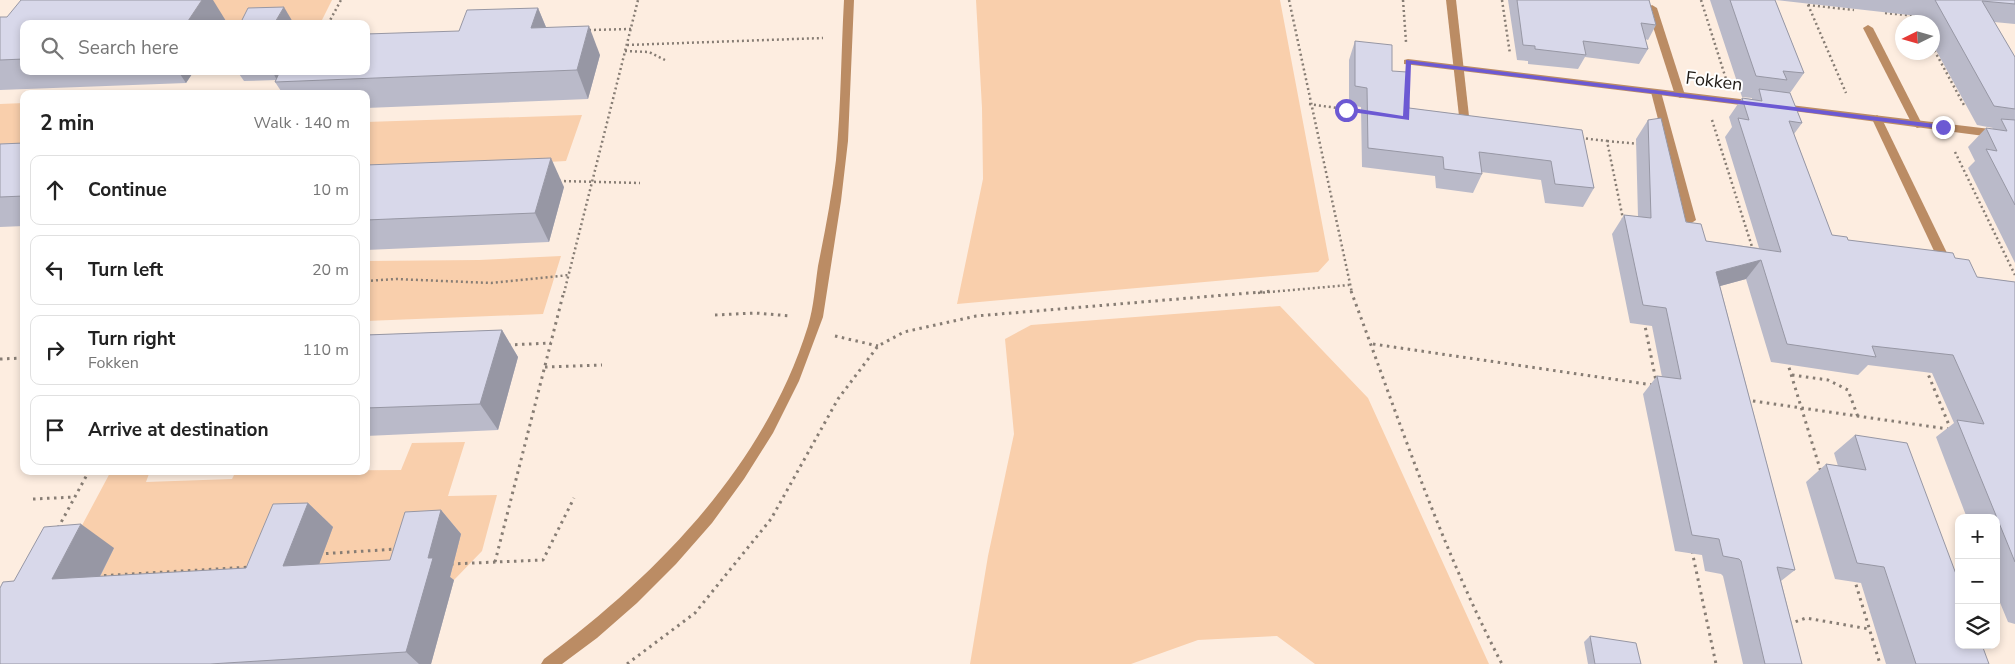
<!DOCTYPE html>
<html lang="en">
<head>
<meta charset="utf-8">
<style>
	body { margin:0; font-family:"Nunito Sans",sans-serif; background:#f6f6f6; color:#222 }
	.controls { position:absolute; right:15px; bottom:15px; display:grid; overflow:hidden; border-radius:10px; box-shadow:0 2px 8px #0003 }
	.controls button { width:45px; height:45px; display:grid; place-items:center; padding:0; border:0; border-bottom:1px solid #e0e0e0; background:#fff; color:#222; font:25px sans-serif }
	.compass { position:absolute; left:1895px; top:15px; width:45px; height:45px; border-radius:50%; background:#fff; box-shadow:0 2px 8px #0003; rotate:265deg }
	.stop { position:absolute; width:15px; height:15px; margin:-11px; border:4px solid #6c59d3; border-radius:50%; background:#fff }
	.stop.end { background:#6c59d3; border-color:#fff; box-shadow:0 1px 5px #0008 }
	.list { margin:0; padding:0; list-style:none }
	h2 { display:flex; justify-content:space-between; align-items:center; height:65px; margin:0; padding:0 20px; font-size:21px }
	h2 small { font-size:16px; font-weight:400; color:#767676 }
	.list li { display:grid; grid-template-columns:32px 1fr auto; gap:15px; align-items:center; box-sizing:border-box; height:70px; margin:0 10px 10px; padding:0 10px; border:1px solid #e0e0e0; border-radius:10px }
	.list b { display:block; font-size:19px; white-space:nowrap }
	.list p { margin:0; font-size:16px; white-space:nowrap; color:#767676 }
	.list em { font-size:16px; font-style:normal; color:#767676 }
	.icon { flex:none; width:28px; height:28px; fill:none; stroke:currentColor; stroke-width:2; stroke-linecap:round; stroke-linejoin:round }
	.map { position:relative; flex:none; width:2015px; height:664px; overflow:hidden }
	.search { position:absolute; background:#fff; box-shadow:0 2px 8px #0003; left:20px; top:20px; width:350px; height:55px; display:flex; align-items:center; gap:12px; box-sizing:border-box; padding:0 18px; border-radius:10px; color:#767676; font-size:19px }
	.panel { position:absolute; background:#fff; box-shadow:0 2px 8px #0003; left:20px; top:90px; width:350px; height:385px; border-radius:10px }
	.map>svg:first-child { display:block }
</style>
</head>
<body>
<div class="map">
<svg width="2015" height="664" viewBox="0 0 2015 664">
	<rect width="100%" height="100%" fill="#fdede0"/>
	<g fill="#f9cfac">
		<polygon points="52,0 332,0 321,22 32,24"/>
		<polygon points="976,0 1280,0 1329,260 1318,272 957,304 983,179 982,108"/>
		<polygon points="24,103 24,152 0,153 0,104"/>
		<polygon points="582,115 566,161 512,164 366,194 366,122"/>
		<polygon points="561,256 543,314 366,321 366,261 479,260"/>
		<polygon points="1280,306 1368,398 1489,664 1315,664 1277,636 1198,640 1131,664 970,664 988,556 1014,434 1005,339 1031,325"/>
		<polygon points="465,442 448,496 497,495 482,551 454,580 40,604 111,471 150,471 146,482 232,479 236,471 401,470 412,443"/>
	</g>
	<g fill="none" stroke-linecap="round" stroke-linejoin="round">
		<g stroke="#877d74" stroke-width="2.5" stroke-dasharray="2 3" stroke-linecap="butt">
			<polyline points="1289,0 1352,293"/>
			<polyline points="1403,0 1406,42"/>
			<polyline points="1502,0 1510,54"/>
			<polyline points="1701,0 1726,79"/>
			<polyline points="1806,0 1846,93"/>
			<polyline points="1808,5 1854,10"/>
			<polyline points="1885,13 1917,16"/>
			<polyline points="1917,16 1920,22"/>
			<polyline points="328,24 341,0"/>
			<polyline points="589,30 631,29"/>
			<polyline points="627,45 823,38"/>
			<polyline points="1932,46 1965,107"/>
			<polyline points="625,51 649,52 665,60"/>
			<polyline points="1309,104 1365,112"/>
			<polyline points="1712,120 1753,250"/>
			<polyline points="1581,138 1607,141 1623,219"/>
			<polyline points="1607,141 1639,144"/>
			<polyline points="1955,152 2015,275"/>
			<polyline points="559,181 640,183"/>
			<polyline points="366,281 396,279 491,283 569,275"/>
			<polyline points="564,293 638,0"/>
			<polyline points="1258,293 1349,285"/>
		</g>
		<g stroke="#877d74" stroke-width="3" stroke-dasharray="2.5 4.5" stroke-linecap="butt">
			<path d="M1351 291C1398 416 1440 546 1502 664"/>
			<polyline points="715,315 755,313 791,316"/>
			<polyline points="1644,321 1656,381"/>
			<polyline points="835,336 878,346"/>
			<polyline points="1373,344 1653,385"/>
			<polyline points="508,345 551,343"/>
			<polyline points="0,359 24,358"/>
			<polyline points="1787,361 1821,472"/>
			<polyline points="545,367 602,365"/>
			<polyline points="1926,369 1951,430"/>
			<polyline points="1792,375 1828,380 1848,390 1858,417"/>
			<polyline points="1746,400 1948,429"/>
			<polyline points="33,499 75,497"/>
			<polyline points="58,528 89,471"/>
			<polyline points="1692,551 1716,664"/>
			<polyline points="319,554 397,549"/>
			<polyline points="495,562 564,291"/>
			<polyline points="451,564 543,560 574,498"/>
			<polyline points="97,576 251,567"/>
			<polyline points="1854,578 1880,664"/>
			<polyline points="1789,624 1806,618 1869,629"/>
			<polyline points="627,664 695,613 771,519 838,399 878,346 904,332 976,316 1273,291"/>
		</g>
		<g fill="#bb8c64" fill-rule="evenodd">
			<polygon points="1446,0 1456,0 1470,125 1465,129 1460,125"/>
			<polygon points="1652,5 1657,8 1685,95 1684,97 1680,98 1675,95 1647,8"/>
			<polygon points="1868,25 1873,28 1922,124 1921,127 1917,128 1912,124 1863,28"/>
			<polygon points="1656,89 1661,92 1696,220 1690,224 1684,220 1651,92"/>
			<polygon points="1877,115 1882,119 1947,253 1945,256 1937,256 1935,253 1872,119"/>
		</g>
		<g fill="#bb8c64" fill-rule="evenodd">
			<path d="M844 0H854L848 141 841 201 823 317 799 381 773 433 744 479 712 523 676 564 637 603 597 638 562 664H541L544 659C658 574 765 465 808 326 814 306 815 286 818 266 825 231 832 196 836 160 841 107 841 53 844 0Z"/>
			<polygon points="1408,59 1757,101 1762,104 1757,107 1404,64 1404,60"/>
			<polygon points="1782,104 2015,132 2015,140 1778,109 1777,107"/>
		</g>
	</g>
	<g fill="#babac9">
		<polygon points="1508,0 1649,0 1656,25 1648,40 1645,39 1648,49 1639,64 1585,57 1578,69 1528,64 1528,61 1517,60"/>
		<polygon points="1710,0 2015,0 2015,24 1994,22 2015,57 2015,263 1968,168 1975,161 1968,147 1986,128 1992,129 1993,128 1977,125 1932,43 1932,22 1921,22 1918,16 1775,0 1804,73 1790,93 1802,123 1794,134 1832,235 1848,240 1955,258 1977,277 2015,282 2015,624 2008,622 1996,593 1996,518 1967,518 1936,437 1954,423 1932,373 1868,365 1858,375 1771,362 1746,279 1720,286 1795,570 1781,581 1802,664 1743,664 1723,576 1721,574 1705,571 1702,555 1675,551 1643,394 1657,376 1662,377 1652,326 1630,323 1612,234 1624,215 1638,217 1636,139 1648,120 1686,222 1706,241 1759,248 1725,137 1732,127 1729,117 1742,98 1752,99 1752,98 1742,97"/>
		<polygon points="538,8 546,27 600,55 588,99 366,108 366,94 283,94 275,82 276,80 244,81 237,71 366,71 459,31"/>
		<polygon points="0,17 226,21 224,24 24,24 24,71 194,71 186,83 0,90"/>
		<polygon points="1355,41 1392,71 1409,108 1582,130 1594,188 1583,207 1545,203 1541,180 1481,172 1482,174 1473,193 1436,188 1435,176 1362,167 1361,107 1349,105 1349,60"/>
		<polygon points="24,143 24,226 0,227 0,144"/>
		<polygon points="366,165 564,187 549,242 366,250"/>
		<polygon points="502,330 518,357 498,430 366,436 366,335"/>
		<polygon points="1855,435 1989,664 1886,664 1861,583 1835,579 1806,482 1826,464 1838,466 1834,453"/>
		<polygon points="308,503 333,527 319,564 390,560 441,510 461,534 450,577 454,580 431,664 0,664 14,581 114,548 100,577 246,568"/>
		<polygon points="1590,636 1641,664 1588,664 1584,642"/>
	</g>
	<g fill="#9797a4">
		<polygon points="202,0 213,0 226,21 224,24 186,24"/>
		<polygon points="284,7 294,24 274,24"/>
		<polygon points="538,8 550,37 531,28"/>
		<polygon points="589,26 600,55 588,99 577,70"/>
		<polygon points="178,71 194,71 186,83"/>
		<polygon points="272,71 282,71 277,80"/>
		<polygon points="551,158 564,187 549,242 535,213"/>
		<polygon points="1761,260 1746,279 1702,291 1716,272"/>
		<polygon points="502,330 518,357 498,430 480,404"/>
		<polygon points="308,503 333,527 310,589 283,566"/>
		<polygon points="441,510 461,534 450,577 454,580 431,664 419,664 406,652 428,558"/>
		<polygon points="81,524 114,548 87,602 52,579"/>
	</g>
	<g fill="#d8d8ea" stroke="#9797a4">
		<polygon points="21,0 202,0 186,24 24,24 24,59 0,60 0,17 7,17"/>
		<polygon points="1517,0 1649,0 1656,25 1641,23 1648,49 1583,41 1586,55 1535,49 1535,46 1523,45"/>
		<polygon points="1730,0 1775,0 1804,73 1783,71 1787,80 1756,76"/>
		<polygon points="1935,0 2015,0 2015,4 1982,1 2015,57 2015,109 1994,106"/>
		<polygon points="284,7 274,24 240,24 248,8"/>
		<polygon points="538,8 531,28 589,26 577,70 275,82 280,71 366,71 366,34 459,31 467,10"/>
		<polygon points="1355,41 1392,45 1392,71 1407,72 1409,108 1582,130 1594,188 1555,184 1551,161 1479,152 1482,174 1444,169 1443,157 1368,148 1367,88 1355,86"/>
		<polygon points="1759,89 1790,93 1802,123 1789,121 1832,235 1847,237 1848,240 1953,253 1955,258 1969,260 1977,277 2015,282 2015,562 1957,420 1984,424 1953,355 1872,346 1876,357 1787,344 1761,260 1716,272 1795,570 1777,567 1802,664 1765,664 1741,561 1739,559 1723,556 1719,539 1692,535 1657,376 1681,379 1666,308 1643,305 1624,215 1651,218 1648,120 1661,118 1686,222 1701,224 1706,241 1781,252 1738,118 1749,120 1742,98 1762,101"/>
		<polygon points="2001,119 2015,120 2015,205 1986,149 1997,151 1986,128 2007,131"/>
		<polygon points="24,143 24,196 0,197 0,144"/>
		<polygon points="551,158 535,213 366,220 366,165"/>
		<polygon points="502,330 480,404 366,408 366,335"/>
		<polygon points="1855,435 1907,443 1959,582 1959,645 1982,645 1989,664 1916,664 1884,567 1857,563 1826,464 1866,470"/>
		<polygon points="308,503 283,566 390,560 405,512 441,510 428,558 433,558 406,652 210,664 0,664 0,588 3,582 14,581 44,527 81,524 52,579 246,568 273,504"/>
		<polygon points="1590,636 1636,643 1641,664 1595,664"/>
	</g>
	<polygon fill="#6c59d3" points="1406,60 1943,125 1946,127 1943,129 1411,64 1409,120 1344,111 1346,107 1403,116"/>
	<g text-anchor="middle" stroke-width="4" stroke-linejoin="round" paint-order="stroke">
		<g font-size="18" fill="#1f1a15" stroke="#fff">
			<text transform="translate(1714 81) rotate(7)" y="6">Fokken</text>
		</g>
	</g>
</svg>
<div class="controls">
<button>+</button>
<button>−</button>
<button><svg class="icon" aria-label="layers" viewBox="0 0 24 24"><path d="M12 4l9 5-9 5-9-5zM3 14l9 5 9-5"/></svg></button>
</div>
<svg class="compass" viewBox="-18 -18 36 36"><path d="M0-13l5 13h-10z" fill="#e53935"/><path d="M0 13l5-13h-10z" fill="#767676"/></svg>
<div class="stop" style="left:1346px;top:110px"></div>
<div class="stop end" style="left:1943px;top:127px"></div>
<div class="search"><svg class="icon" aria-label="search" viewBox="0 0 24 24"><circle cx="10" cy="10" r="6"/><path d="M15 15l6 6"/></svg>Search here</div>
<section class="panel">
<h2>2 min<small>Walk · 140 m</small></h2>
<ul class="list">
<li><svg class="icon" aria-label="ahead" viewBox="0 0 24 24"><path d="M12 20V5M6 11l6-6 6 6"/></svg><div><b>Continue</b></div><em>10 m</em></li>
<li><svg class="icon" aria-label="left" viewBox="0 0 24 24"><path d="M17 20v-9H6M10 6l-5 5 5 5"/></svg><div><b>Turn left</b></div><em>20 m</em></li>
<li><svg class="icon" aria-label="right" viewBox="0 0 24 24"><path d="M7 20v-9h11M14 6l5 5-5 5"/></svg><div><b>Turn right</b><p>Fokken</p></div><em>110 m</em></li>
<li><svg class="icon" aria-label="arrive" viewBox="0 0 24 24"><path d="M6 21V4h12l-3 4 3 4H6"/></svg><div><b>Arrive at destination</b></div></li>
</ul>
</section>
</div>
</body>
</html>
